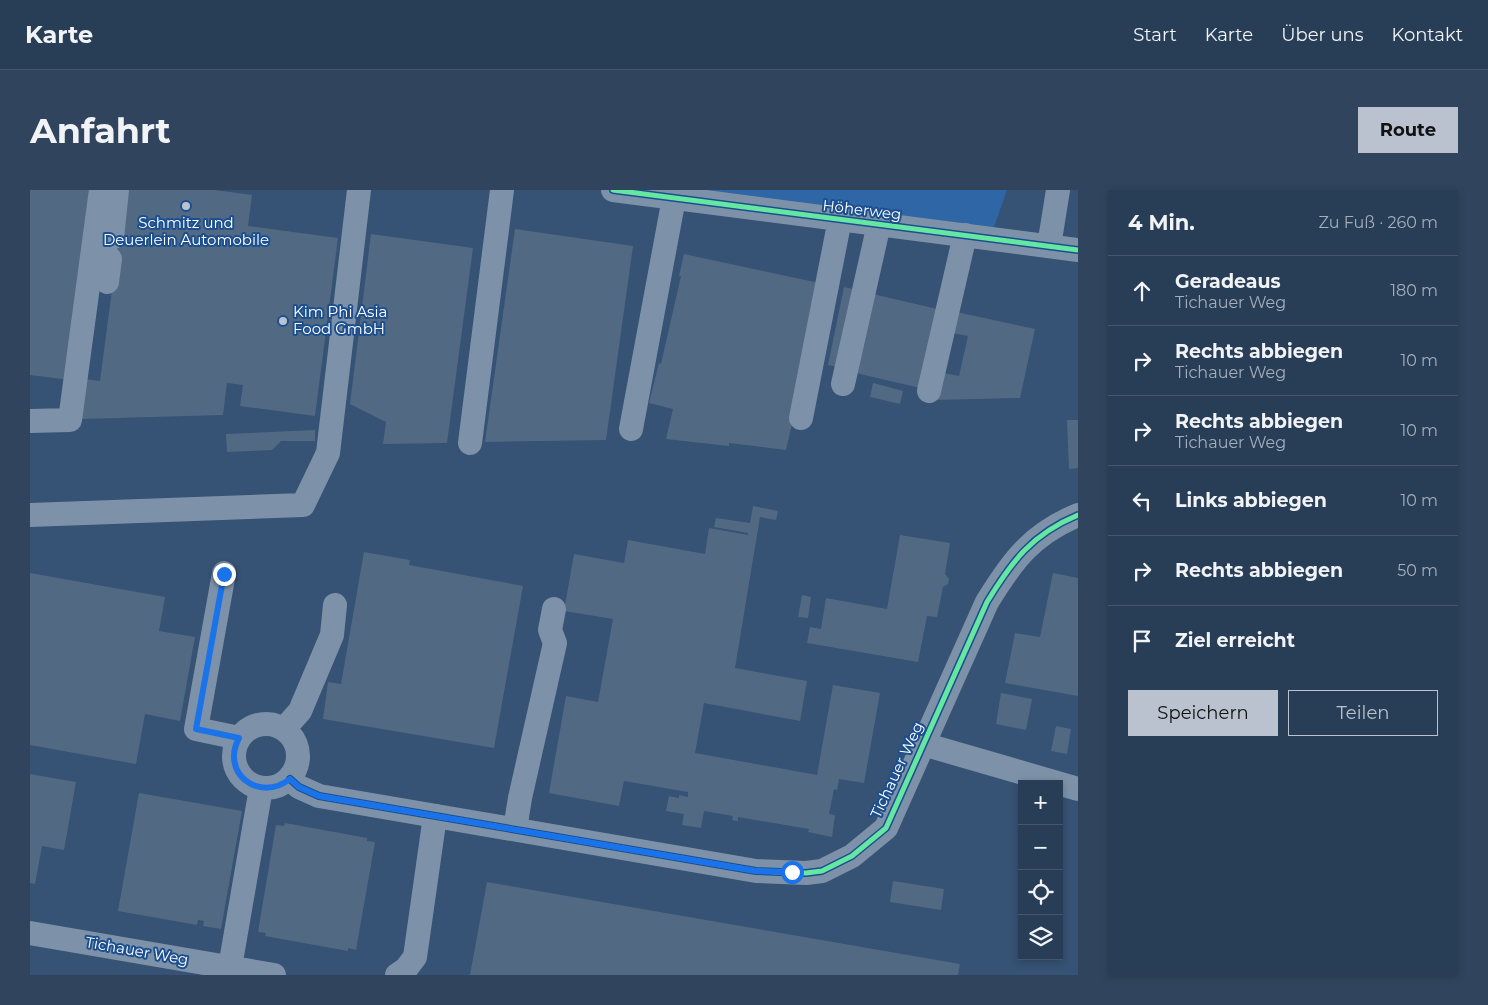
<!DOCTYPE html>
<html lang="de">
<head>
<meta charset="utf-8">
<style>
	body { margin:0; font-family:Montserrat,sans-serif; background:#30455d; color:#f1f3f6 }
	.controls { position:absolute; right:15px; bottom:15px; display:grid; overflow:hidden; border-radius:0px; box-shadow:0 2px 8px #0003 }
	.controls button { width:45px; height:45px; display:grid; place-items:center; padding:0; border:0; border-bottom:1px solid #44576d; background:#283e57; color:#f1f3f6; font:25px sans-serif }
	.stop { position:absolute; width:15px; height:15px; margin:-11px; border:4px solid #1a73e8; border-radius:50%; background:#fff }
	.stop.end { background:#1a73e8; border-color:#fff; box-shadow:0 1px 5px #0008 }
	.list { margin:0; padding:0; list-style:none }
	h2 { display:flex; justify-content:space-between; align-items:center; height:65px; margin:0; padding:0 20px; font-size:21px }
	h2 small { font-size:16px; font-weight:400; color:#a5aeba }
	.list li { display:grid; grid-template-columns:32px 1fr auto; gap:15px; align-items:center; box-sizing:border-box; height:70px; padding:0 20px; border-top:1px solid #44576d }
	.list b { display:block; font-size:19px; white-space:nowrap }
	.list p { margin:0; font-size:16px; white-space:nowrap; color:#a5aeba }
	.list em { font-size:16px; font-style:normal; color:#a5aeba }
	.actions { display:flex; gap:10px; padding:15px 20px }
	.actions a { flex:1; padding:11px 0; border:1px solid #b9c2ce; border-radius:0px; text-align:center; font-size:18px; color:#b9c2ce }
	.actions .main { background:#b9c2ce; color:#111 }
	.icon { flex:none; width:28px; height:28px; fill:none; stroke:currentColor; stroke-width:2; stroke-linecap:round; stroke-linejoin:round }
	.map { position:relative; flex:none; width:1048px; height:785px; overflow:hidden; border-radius:0px }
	header { display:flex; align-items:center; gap:30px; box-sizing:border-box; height:70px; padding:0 25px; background:#283e57; border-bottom:1px solid #44576d }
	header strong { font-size:24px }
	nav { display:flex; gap:28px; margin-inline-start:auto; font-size:18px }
	.intro { display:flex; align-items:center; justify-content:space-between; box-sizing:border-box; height:120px; padding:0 30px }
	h1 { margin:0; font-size:35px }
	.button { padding:12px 22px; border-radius:0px; background:#b9c2ce; color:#111; font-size:18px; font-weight:700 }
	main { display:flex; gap:30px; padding:0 30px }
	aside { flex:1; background:#283e57; border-radius:0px; box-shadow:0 2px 8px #0003 }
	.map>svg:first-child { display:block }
</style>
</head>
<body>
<header>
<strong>Karte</strong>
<nav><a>Start</a><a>Karte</a><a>Über uns</a><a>Kontakt</a></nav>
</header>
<div class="intro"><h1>Anfahrt</h1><a class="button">Route</a></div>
<main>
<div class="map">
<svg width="1048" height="785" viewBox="0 0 1048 785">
	<rect width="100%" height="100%" fill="#365274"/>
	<polygon fill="#2f66a5" points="660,0 977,0 963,40"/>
	<g fill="#526984">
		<polygon points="0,0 65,0 41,190 0,185"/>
		<polygon points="95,0 185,0 222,5 218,36 308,48 285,226 210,216 213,195 197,193 193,225 50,229 55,189 70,191 86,69 71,67"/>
		<polygon points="485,39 603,56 576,250 455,252"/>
		<polygon points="341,44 443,58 417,253 353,254 356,232 320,214"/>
		<polygon points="654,64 794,94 756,260 699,253 699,256 636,249 643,219 619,213 629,173 631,174 651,86 649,86"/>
		<polygon points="814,97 831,101 815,178 798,175"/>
		<polygon points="843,104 907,119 890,198 826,183"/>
		<polygon points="922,121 1005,139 990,208 903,210 909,182 929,186 938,146 917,142"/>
		<polygon points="843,193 873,201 870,214 840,207"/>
		<polygon points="1037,230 1048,230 1048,278 1039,279"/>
		<polygon points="285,240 285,251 251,251 242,260 197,262 196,244"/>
		<polygon points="723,316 748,321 746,330 730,327 705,478 777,491 770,531 674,513 665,563 787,585 803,495 850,503 834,593 809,589 807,600 804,599 799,624 805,625 802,647 778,642 779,639 708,627 708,631 702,630 703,626 674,621 671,638 652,635 654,624 636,621 639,606 649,608 649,605 658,607 658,602 594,591 589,616 519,603 536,506 568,512 583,429 534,421 544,364 594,373 598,350 675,364 679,338 718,345 718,343 684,337 686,328 720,333"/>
		<polygon points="870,345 920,353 915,384 919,389 918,394 913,397 907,427 897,426 888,472 777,453 780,437 791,439 796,408 857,419"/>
		<polygon points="334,362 380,370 379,375 493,396 464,558 293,529 298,492 311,494"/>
		<polygon points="0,383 135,407 129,441 165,447 150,531 115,524 106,574 0,555"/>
		<polygon points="1023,383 1048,388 1048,506 975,493 985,443 1010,447"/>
		<polygon points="772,405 781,407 778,428 768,427"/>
		<polygon points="971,503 1002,509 996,540 966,534"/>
		<polygon points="1026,536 1041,539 1037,564 1021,561"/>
		<polygon points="0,584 46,592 34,660 12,656 5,694 0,693"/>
		<polygon points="109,603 212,621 191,739 173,736 174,731 168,730 167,735 88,721"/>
		<polygon points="255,633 337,648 337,651 345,652 326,760 318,758 318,761 235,746 236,743 228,742 246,635 254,636"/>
		<polygon points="863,691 914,699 911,720 860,712"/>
		<polygon points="457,692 930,774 928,785 440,785"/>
	</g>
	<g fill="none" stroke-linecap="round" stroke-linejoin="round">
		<g stroke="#7d92a8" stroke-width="24">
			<polyline points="583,0 1048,60"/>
			<polyline points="82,48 87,0"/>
			<polyline points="1019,56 1028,0"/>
			<polyline points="77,92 80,69"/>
			<polyline points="813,194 849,34"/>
			<polyline points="899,201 935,45"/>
			<polyline points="771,228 810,29"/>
			<polyline points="0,231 40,230 71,0"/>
			<polyline points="601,239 644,8"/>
			<polyline points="440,253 472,0"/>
			<polyline points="0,325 273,315 298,263 329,0"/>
			<polyline points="194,383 166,539 209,548"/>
			<circle cx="236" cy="566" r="32"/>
			<polyline points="254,539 270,521 302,445 305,415"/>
			<polyline points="893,554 1048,599"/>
			<path d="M260 589 269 597 289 606 726 681 776 683 792 681 822 666 856 638 957 412C982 371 1002 344 1048 325"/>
			<polyline points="485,639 490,608 525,453 520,440 524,419"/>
			<polyline points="0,743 244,785"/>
			<polyline points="200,777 231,598"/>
			<polyline points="367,785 376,779 385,767 405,626"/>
		</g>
		<defs>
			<g id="cycleway">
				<polyline points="583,0 1048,60"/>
				<path d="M260 589 269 597 289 606 726 681 776 683 792 681 822 666 856 638 957 412C982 371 1002 344 1048 325"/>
			</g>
		</defs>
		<use href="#cycleway" stroke="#1b4f8f" stroke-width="8"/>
		<use href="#cycleway" stroke="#66e7a1" stroke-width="5"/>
	</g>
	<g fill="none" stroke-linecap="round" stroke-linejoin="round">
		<path stroke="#1a73e8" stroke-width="6" d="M194 384 166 539 209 548C190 583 229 613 260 589L269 597 289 606 726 681 762 682"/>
	</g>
	<g fill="#b9c2ce" stroke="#1b4f8f" stroke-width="2">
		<circle cx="156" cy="16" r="5"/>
		<circle cx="253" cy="131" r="5"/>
	</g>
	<g text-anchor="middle" stroke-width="4" stroke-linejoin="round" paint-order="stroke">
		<g font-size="15" fill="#fff" stroke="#1b4f8f">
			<text transform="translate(832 20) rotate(7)" y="5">Höherweg</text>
			<text transform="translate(867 580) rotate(-65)" y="5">Tichauer Weg</text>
			<text transform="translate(107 761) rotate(10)" y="5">Tichauer Weg</text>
		</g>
		<g font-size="15" fill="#fff" stroke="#1b4f8f">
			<text x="156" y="38">Schmitz und<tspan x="156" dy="17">Deuerlein Automobile</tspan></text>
			<text x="263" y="127" text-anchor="start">Kim Phi Asia<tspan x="263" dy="17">Food GmbH</tspan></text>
		</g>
	</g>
</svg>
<div class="controls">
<button>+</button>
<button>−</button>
<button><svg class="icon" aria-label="locate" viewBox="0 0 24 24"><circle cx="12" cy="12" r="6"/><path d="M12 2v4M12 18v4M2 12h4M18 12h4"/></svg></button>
<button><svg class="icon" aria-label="layers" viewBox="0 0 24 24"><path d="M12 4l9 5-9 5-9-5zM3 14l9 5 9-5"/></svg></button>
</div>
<div class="stop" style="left:762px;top:682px"></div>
<div class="stop end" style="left:194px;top:384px"></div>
</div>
<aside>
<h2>4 Min.<small>Zu Fuß · 260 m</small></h2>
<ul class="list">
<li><svg class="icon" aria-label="ahead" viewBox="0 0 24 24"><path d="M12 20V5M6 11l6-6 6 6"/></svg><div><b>Geradeaus</b><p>Tichauer Weg</p></div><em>180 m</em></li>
<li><svg class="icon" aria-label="right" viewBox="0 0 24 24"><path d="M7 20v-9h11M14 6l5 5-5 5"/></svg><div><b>Rechts abbiegen</b><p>Tichauer Weg</p></div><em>10 m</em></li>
<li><svg class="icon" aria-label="right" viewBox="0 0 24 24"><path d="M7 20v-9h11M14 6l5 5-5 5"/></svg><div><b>Rechts abbiegen</b><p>Tichauer Weg</p></div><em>10 m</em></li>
<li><svg class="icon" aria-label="left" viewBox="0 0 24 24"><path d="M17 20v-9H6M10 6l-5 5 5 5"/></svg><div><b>Links abbiegen</b></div><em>10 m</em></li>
<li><svg class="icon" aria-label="right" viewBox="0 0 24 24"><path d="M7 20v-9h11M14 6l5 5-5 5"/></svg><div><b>Rechts abbiegen</b></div><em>50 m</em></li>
<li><svg class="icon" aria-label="arrive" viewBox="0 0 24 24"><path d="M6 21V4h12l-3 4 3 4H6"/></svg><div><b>Ziel erreicht</b></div></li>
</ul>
<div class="actions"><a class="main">Speichern</a><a>Teilen</a></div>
</aside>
</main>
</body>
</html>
